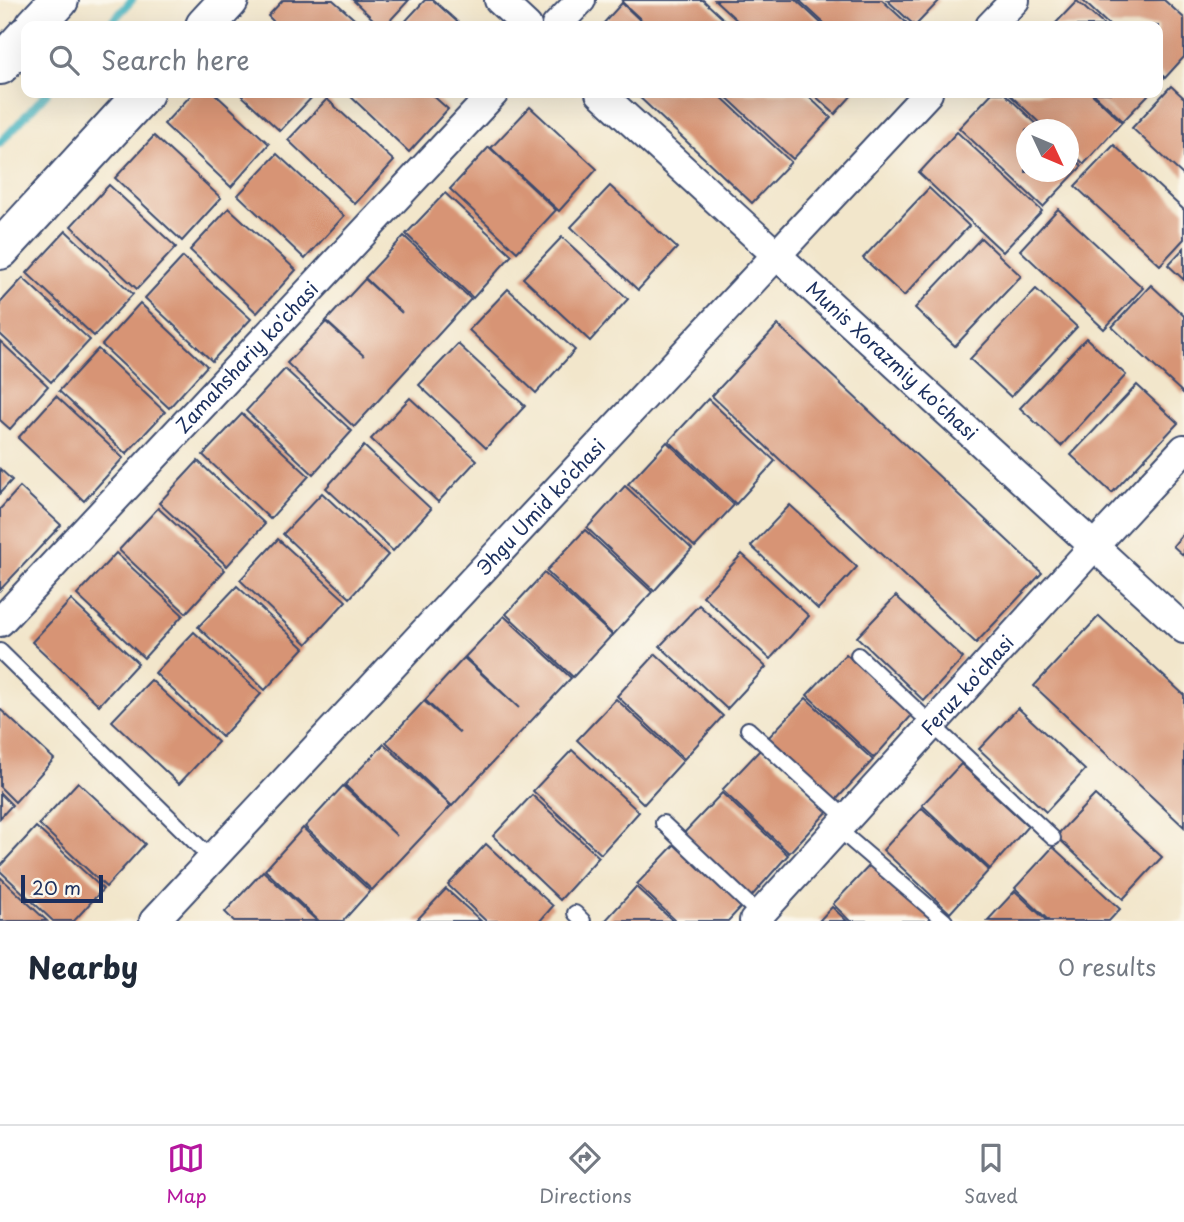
<!DOCTYPE html>
<html lang="en">
<head>
<meta charset="utf-8">
<style>
	body { margin:0; font-family:"Playpen Sans",sans-serif; background:#f2f2f3; color:#1f2937 }
	.compass { position:absolute; left:1016px; top:119px; width:63px; height:63px; border-radius:50%; background:#fff; box-shadow:0 7px 28px #0002; rotate:134deg }
	.scale { position:absolute; left:21px; bottom:18px; width:82px; box-sizing:border-box; padding-left:7px; border:4px solid #1b2f5e; border-top:0; font-size:19px; line-height:24px; white-space:nowrap; color:#1b2f5e; -webkit-text-stroke:5px #fbf7ec; paint-order:stroke }
	.list { margin:0; padding:0; list-style:none }
	h2 { display:flex; justify-content:space-between; align-items:center; height:91px; margin:0; padding:0 28px; font-size:30px }
	h2 small { font-size:23px; font-weight:400; color:#747a83 }
	.icon { flex:none; width:38px; height:38px; fill:none; stroke:currentColor; stroke-width:2; stroke-linecap:round; stroke-linejoin:round }
	.map { position:relative; flex:none; width:1184px; height:921px; overflow:hidden }
	.search { position:absolute; background:#fff; box-shadow:0 7px 28px #0002; left:21px; right:21px; top:21px; height:77px; display:flex; align-items:center; gap:18px; box-sizing:border-box; padding:0 24px; border-radius:14px; color:#747a83; font-size:26px }
	.sheet { height:203px; background:#fff }
	nav { display:flex; justify-content:space-around; align-items:center; box-sizing:border-box; height:98px; border-top:2px solid #e0e1e3; background:#fff; font-size:19px; color:#747a83 }
	nav a { display:grid; justify-items:center; gap:4px }
	nav .on { color:#b5179e }
	.map>svg:first-child { display:block }
</style>
</head>
<body>
<div class="map">
<svg width="1184" height="921" viewBox="0 0 1184 921">
	<rect width="100%" height="100%" fill="#fbf7ec"/>
	<filter id="ink" filterUnits="userSpaceOnUse"><feTurbulence type="fractalNoise" baseFrequency=".0143" numOctaves="2"/><feDisplacementMap in="SourceGraphic" scale="14" xChannelSelector="R" yChannelSelector="G"/><feConvolveMatrix kernelMatrix="1 2 1 2 8 2 1 2 1" color-interpolation-filters="sRGB"/></filter>
	<filter id="wash" filterUnits="userSpaceOnUse"><feTurbulence type="fractalNoise" baseFrequency=".00686" numOctaves="4" result="noise"/><feDisplacementMap in="SourceGraphic" scale="28" xChannelSelector="R" yChannelSelector="G"/><feGaussianBlur stdDeviation="1.57" result="paint"/><feColorMatrix in="noise" values="0 0 0 0 0 0 0 0 0 0 0 0 0 0 0 0 0 1.4 0 .05"/><feComposite in="paint" operator="in"/></filter>
	<g filter="url(#wash)">
		<rect width="100%" height="100%" fill="#f2e6cb"/>
		<g fill="none" stroke-linecap="round" stroke-linejoin="round">
			<g stroke="#45b3c0" stroke-width="8">
				<polyline points="108,26 132,0"/>
				<polyline points="0,143 47,93"/>
			</g>
		</g>
		<g id="blocks">
			<g fill="#d79475">
				<polygon points="283,0 333,0 362,26 278,26 268,16"/>
				<polygon points="353,0 409,0 385,26 380,26"/>
				<polygon points="425,0 433,0 462,26 401,26"/>
				<polygon points="623,0 703,0 731,26 648,26 622,2"/>
				<polygon points="715,0 796,0 824,26 743,26"/>
				<polygon points="799,0 882,0 910,26 827,26"/>
				<polygon points="887,0 940,0 915,26"/>
				<polygon points="1082,0 1164,0 1184,18 1184,57 1165,78 1158,71 1158,26 1110,26"/>
				<polygon points="1077,1 1105,26 1053,26"/>
				<polygon points="622,3 646,26 601,26"/>
				<polygon points="1171,86 1184,98 1184,176 1132,128"/>
				<polygon points="193,93 214,93 269,144 231,187 164,124"/>
				<polygon points="239,93 316,93 280,131"/>
				<polygon points="347,93 430,93 448,109 409,152"/>
				<polygon points="635,93 717,93 791,162 752,203"/>
				<polygon points="722,93 805,93 831,118 793,159"/>
				<polygon points="812,93 854,93 835,114"/>
				<polygon points="992,93 1004,93 1043,130 1026,130 1026,172 1068,172 1068,153 1082,166 1043,207 959,128"/>
				<polygon points="1008,93 1091,93 1122,122 1084,164 1068,149 1068,130 1047,130"/>
				<polygon points="1093,93 1150,93 1123,121"/>
				<polygon points="327,99 394,161 355,204 288,140"/>
				<polygon points="530,107 597,169 559,211 491,148"/>
				<polygon points="957,132 1042,211 1003,252 919,173"/>
				<polygon points="154,136 221,198 182,241 115,178"/>
				<polygon points="1114,145 1184,210 1184,239 1160,265 1075,186"/>
				<polygon points="489,147 556,210 517,252 450,189"/>
				<polygon points="277,154 344,216 305,259 238,195"/>
				<polygon points="109,185 176,247 137,289 71,226"/>
				<polygon points="610,186 677,248 638,290 571,227"/>
				<polygon points="929,188 969,226 904,296 863,258"/>
				<polygon points="445,193 512,255 473,298 406,234"/>
				<polygon points="229,208 296,270 257,313 190,250"/>
				<polygon points="1058,209 1143,288 1104,329 1020,250"/>
				<polygon points="66,231 133,294 94,336 27,273"/>
				<polygon points="404,236 471,299 354,427 287,363 326,322 364,356 326,321 365,279 402,313 365,278"/>
				<polygon points="562,237 628,299 590,341 523,278"/>
				<polygon points="981,238 1021,276 955,346 915,308"/>
				<polygon points="1184,248 1184,280 1168,265"/>
				<polygon points="183,257 251,319 212,361 145,298"/>
				<polygon points="23,278 90,340 51,382 0,334 0,303"/>
				<polygon points="1151,285 1184,316 1184,394 1112,327"/>
				<polygon points="508,289 575,350 536,393 469,330"/>
				<polygon points="1036,289 1077,327 1011,397 970,359"/>
				<polygon points="140,303 207,366 169,408 102,345"/>
				<polygon points="778,325 1042,573 976,643 712,396"/>
				<polygon points="1086,338 1126,375 1061,446 1020,408"/>
				<polygon points="0,341 48,386 10,429 0,420"/>
				<polygon points="458,344 525,406 486,448 419,385"/>
				<polygon points="98,349 165,412 126,454 59,391"/>
				<polygon points="285,369 352,431 313,474 246,411"/>
				<polygon points="1137,385 1178,423 1112,493 1071,455"/>
				<polygon points="56,396 123,458 84,501 18,438"/>
				<polygon points="410,398 477,460 438,502 371,439"/>
				<polygon points="708,399 775,461 736,504 669,441"/>
				<polygon points="242,414 309,476 270,519 203,455"/>
				<polygon points="667,442 734,505 695,547 628,484"/>
				<polygon points="364,446 431,509 393,551 326,488"/>
				<polygon points="198,461 265,524 227,566 159,503"/>
				<polygon points="0,469 12,480 0,493"/>
				<polygon points="625,486 692,549 654,591 587,528"/>
				<polygon points="20,487 61,525 0,590 0,509"/>
				<polygon points="322,493 388,555 350,598 283,534"/>
				<polygon points="790,505 857,567 818,609 751,546"/>
				<polygon points="158,508 225,570 186,613 119,550"/>
				<polygon points="585,530 652,592 613,635 546,571"/>
				<polygon points="1184,533 1184,556 1173,546"/>
				<polygon points="278,539 346,601 307,644 240,580"/>
				<polygon points="116,553 183,615 144,658 77,595"/>
				<polygon points="742,554 809,616 770,659 703,596"/>
				<polygon points="544,573 612,635 573,677 506,614"/>
				<polygon points="237,586 304,648 265,690 198,627"/>
				<polygon points="896,596 963,658 924,701 857,637"/>
				<polygon points="71,600 138,663 99,705 32,642"/>
				<polygon points="699,605 766,667 727,709 660,646"/>
				<polygon points="504,616 571,678 452,806 386,742 424,701 460,733 425,700 464,658 519,708 465,657"/>
				<polygon points="1099,616 1184,695 1184,827 1034,686"/>
				<polygon points="194,632 261,694 222,737 155,673"/>
				<polygon points="656,654 723,716 684,759 617,696"/>
				<polygon points="846,654 912,715 874,758 807,695"/>
				<polygon points="151,680 218,742 179,784 112,721"/>
				<polygon points="806,698 873,760 834,802 767,739"/>
				<polygon points="616,699 683,761 644,804 577,740"/>
				<polygon points="1018,708 1085,770 1046,812 979,749"/>
				<polygon points="0,709 54,759 15,802 0,787"/>
				<polygon points="384,744 451,806 372,890 305,827 343,786 397,836 345,785"/>
				<polygon points="761,749 828,811 789,853 722,790"/>
				<polygon points="572,750 639,812 601,854 533,791"/>
				<polygon points="961,764 1028,826 990,869 922,805"/>
				<polygon points="78,782 145,844 106,887 39,824"/>
				<polygon points="0,793 12,805 0,818"/>
				<polygon points="722,793 788,855 750,898 683,834"/>
				<polygon points="532,795 599,857 560,900 493,836"/>
				<polygon points="1095,795 1162,857 1123,899 1056,836"/>
				<polygon points="922,808 989,870 950,913 883,850"/>
				<polygon points="36,827 103,889 74,921 53,921 0,871 0,866"/>
				<polygon points="303,828 370,891 343,921 319,921 265,870"/>
				<polygon points="676,843 743,905 728,921 676,921 637,884"/>
				<polygon points="486,844 553,906 540,921 486,921 448,885"/>
				<polygon points="1053,847 1120,909 1109,921 1049,921 1015,888"/>
				<polygon points="872,863 934,921 850,921 833,904"/>
				<polygon points="263,871 317,921 234,921 225,912"/>
				<polygon points="0,877 47,921 0,921"/>
				<polygon points="636,887 673,921 605,921"/>
				<polygon points="446,889 481,921 416,921"/>
				<polygon points="1015,891 1047,921 987,921"/>
				<polygon points="832,907 847,921 819,921"/>
			</g>
		</g>
	</g>
	<g filter="url(#ink)">
		<use href="#blocks" fill-opacity="0" stroke="#3b4a6e" stroke-width="2"/>
		<g fill="none" stroke-linecap="round" stroke-linejoin="round">
			<defs>
				<g id="lane">
					<polyline points="0,651 212,859"/>
					<polyline points="858,655 1053,838"/>
					<polyline points="748,729 847,819"/>
					<polyline points="663,823 760,915"/>
					<polyline points="838,829 945,921"/>
					<polyline points="575,913 583,921"/>
				</g>
				<g id="street">
					<polyline points="499,0 527,26"/>
					<polyline points="556,26 581,0"/>
					<polyline points="990,26 1015,0"/>
					<path id="s1" d="M600 93 1184 629"/>
					<path id="s2" d="M0 622 494 93"/>
					<path id="s3" d="M154 921 928 93"/>
					<path id="s4" d="M754 921 1094 546 1184 449"/>
				</g>
				<g id="secondary">
					<polyline points="35,26 59,0"/>
					<polyline points="205,26 229,0"/>
					<polyline points="0,65 26,36"/>
					<polyline points="0,250 144,93"/>
				</g>
			</defs>
			<use href="#lane" stroke="#3b4a6e" stroke-width="18"/>
			<use href="#street" stroke="#3b4a6e" stroke-width="32"/>
			<use href="#secondary" stroke="#3b4a6e" stroke-width="42"/>
			<use href="#lane" stroke="#fff" stroke-width="14"/>
			<use href="#street" stroke="#fff" stroke-width="28"/>
			<use href="#secondary" stroke="#fff" stroke-width="38"/>
		</g>
	</g>
	<g text-anchor="middle" stroke-width="5" stroke-linejoin="round" paint-order="stroke">
		<g font-size="19" fill="#1b2f5e" stroke="#fbf7ec">
			<text dy="7" stroke="none"><textPath href="#s2" startOffset="362">Zamahshariy ko'chasi</textPath></text>
			<text dy="7" stroke="none"><textPath href="#s1" startOffset="396">Munis Xorazmiy ko'chasi</textPath></text>
			<text dy="7" stroke="none"><textPath href="#s3" startOffset="567">Эhgu Umid ko’chasi</textPath></text>
			<text dy="7" stroke="none"><textPath href="#s4" startOffset="318">Feruz ko'chasi</textPath></text>
		</g>
	</g>
</svg>
<svg class="compass" viewBox="-18 -18 36 36"><path d="M0-13l5 13h-10z" fill="#e53935"/><path d="M0 13l5-13h-10z" fill="#747a83"/></svg>
<div class="scale">20 m</div>
<div class="search"><svg class="icon" aria-label="search" viewBox="0 0 24 24"><circle cx="10" cy="10" r="6"/><path d="M15 15l6 6"/></svg>Search here</div>
</div>
<section class="sheet">
<h2>Nearby<small>0 results</small></h2>
<ul class="list">
</ul>
</section>
<nav>
<a class="on"><svg class="icon" aria-label="map" viewBox="0 0 24 24"><path d="M3 6l6-2 6 2 6-2v14l-6 2-6-2-6 2zM9 4v14M15 6v14"/></svg>Map</a>
<a><svg class="icon" aria-label="directions" viewBox="0 0 24 24"><path d="M12 3l9 9-9 9-9-9zM9 14v-3h6M13 9l2 2-2 2"/></svg>Directions</a>
<a><svg class="icon" aria-label="saved" viewBox="0 0 24 24"><path d="M7 4h10v16l-5-4-5 4z"/></svg>Saved</a>
</nav>
</body>
</html>
